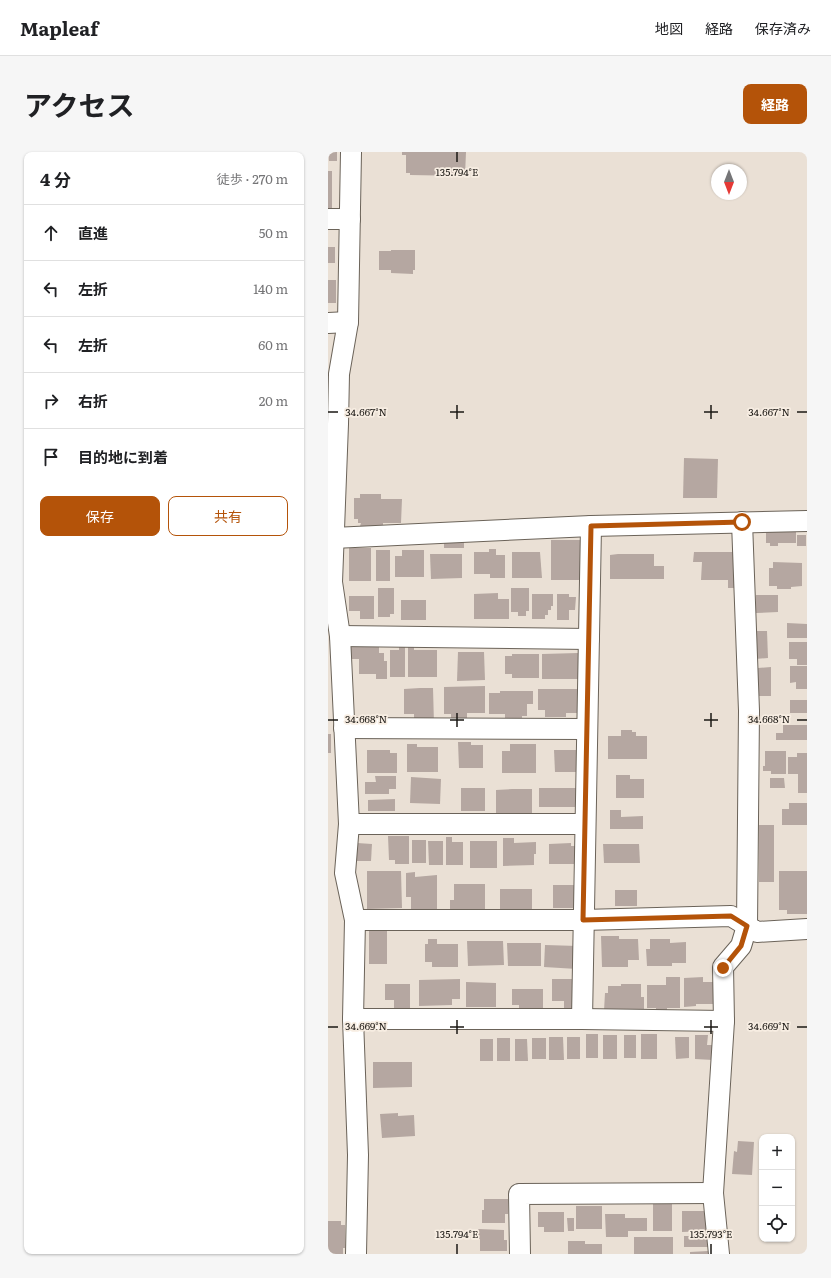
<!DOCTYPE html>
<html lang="ja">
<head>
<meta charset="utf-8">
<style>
	body { margin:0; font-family:Literata,"Noto Sans JP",serif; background:#f6f6f6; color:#202124 }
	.controls { position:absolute; right:12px; bottom:12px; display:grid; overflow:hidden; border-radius:8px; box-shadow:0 1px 3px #0004 }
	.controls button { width:36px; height:36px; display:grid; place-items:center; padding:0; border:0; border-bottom:1px solid #e0e0e0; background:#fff; color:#202124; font:20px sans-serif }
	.compass { position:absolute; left:383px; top:12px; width:36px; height:36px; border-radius:50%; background:#fff; box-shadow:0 1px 3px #0004; rotate:180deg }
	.stop { position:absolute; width:12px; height:12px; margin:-9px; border:3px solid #b45309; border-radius:50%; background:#fff }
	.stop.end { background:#b45309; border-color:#fff; box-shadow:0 1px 4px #0008 }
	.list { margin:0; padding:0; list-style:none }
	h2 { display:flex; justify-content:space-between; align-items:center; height:52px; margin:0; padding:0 16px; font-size:17px }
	h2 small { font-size:13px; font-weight:400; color:#757577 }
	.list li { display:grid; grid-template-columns:26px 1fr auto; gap:12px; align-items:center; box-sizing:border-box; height:56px; padding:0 16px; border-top:1px solid #e0e0e0 }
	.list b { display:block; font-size:15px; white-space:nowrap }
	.list em { font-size:13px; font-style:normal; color:#757577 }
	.actions { display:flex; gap:8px; padding:12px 16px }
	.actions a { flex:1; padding:9px 0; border:1px solid #b45309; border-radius:8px; text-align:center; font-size:14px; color:#b45309 }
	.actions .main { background:#b45309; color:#fff }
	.icon { flex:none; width:22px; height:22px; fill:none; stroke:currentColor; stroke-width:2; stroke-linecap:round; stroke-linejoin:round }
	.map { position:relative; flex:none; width:479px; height:1102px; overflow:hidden; border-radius:8px }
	header { display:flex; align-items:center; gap:24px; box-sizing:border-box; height:56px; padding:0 20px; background:#fff; border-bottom:1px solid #e0e0e0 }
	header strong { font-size:19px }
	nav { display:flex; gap:22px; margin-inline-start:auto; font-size:14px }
	.intro { display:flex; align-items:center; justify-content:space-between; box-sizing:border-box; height:96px; padding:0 24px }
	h1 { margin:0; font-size:28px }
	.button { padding:10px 18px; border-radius:8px; background:#b45309; color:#fff; font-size:14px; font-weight:700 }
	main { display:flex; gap:24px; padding:0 24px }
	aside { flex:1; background:#fff; border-radius:8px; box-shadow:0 1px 3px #0004 }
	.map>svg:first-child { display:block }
</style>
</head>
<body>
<header>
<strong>Mapleaf</strong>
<nav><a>地図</a><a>経路</a><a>保存済み</a></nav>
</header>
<div class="intro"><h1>アクセス</h1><a class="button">経路</a></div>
<main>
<aside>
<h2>4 分<small>徒歩 · 270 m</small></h2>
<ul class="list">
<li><svg class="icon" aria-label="ahead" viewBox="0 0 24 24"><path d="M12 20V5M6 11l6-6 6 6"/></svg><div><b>直進</b></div><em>50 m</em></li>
<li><svg class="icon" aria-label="left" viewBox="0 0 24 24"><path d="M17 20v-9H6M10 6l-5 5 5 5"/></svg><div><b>左折</b></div><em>140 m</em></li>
<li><svg class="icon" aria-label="left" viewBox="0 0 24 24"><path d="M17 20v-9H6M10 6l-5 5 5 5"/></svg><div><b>左折</b></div><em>60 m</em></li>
<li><svg class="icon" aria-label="right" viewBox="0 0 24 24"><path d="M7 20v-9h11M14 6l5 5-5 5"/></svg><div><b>右折</b></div><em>20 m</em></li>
<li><svg class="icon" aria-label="arrive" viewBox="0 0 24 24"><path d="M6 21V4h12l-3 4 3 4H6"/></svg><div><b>目的地に到着</b></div></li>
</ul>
<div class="actions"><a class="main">保存</a><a>共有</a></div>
</aside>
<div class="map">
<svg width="479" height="1102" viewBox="0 0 479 1102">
	<rect width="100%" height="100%" fill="#eae0d5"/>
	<g fill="#b5a7a1">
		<polygon points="0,0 9,0 9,9 1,9"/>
		<polygon points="74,0 138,0 137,24 82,23 82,21 78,21 78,3 74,3"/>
		<rect x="0" y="19" width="4" height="38"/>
		<rect x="0" y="95" width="7" height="16"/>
		<polygon points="63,98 87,98 87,118 85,118 85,122 63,121 63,118 51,118 51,99 63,99"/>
		<rect x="0" y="128" width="8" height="23"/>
		<polygon points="356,306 390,307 389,346 355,346"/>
		<polygon points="32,342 53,342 53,347 74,347 73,371 55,371 55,375 32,374 33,371 30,371 30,367 26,367 26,346 32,346"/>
		<polygon points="438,374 468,374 468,391 450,391 450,394 442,394 442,391 438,391"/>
		<rect x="469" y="383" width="9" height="11"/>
		<rect x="116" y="386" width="20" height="10"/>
		<rect x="223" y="388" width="34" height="40"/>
		<rect x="21" y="396" width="22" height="33"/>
		<polygon points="161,397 168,397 168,403 177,403 177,426 162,426 162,422 146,422 146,400 161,400"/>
		<rect x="48" y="398" width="14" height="31"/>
		<polygon points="74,398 96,398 96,425 67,425 67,404 74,404"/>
		<polygon points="184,400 212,400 214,426 184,426"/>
		<polygon points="366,400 407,400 413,436 400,436 400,428 373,428 374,410 365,410"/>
		<polygon points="102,402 134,402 134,426 103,427"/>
		<polygon points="290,402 326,402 326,414 336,414 336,427 282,427 282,403"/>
		<polygon points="445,410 474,411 474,434 463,435 463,437 449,437 449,434 441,434 441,416 445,416"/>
		<polygon points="50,436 66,436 66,462 62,462 62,465 50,465"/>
		<polygon points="183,436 201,436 201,459 198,459 198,464 190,464 190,460 183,460"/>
		<polygon points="170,441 170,447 181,447 181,467 146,467 146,442"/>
		<polygon points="204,442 225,442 225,454 223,454 223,458 220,458 220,463 217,463 217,467 204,467"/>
		<polygon points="229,442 241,442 241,445 248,445 247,458 241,458 241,468 229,468"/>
		<polygon points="428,443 450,443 450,460 428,461"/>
		<polygon points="21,444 46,444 46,467 32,467 32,459 21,459"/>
		<rect x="73" y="448" width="25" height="20"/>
		<polygon points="459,471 479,472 479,486 459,486"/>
		<polygon points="427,479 439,479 440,506 427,507"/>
		<polygon points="461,490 479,490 479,513 469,513 469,507 461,507"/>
		<polygon points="86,491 86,498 109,498 109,525 80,525 80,492"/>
		<polygon points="22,494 51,494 51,501 56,501 56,509 59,509 59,527 48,527 48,522 31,522 31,507 22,507"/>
		<polygon points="71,494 77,494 77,525 62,525 62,498 71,498"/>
		<polygon points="130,500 156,500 157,528 129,529"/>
		<polygon points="250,501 250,527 214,527 214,502"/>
		<polygon points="184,502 211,502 211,526 184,526 184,522 177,522 177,504 184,504"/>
		<polygon points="462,514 479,514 479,537 468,537 468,530 462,531"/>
		<polygon points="443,515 443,544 430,544 430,516"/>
		<polygon points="157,534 157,561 139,561 139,566 123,566 123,562 116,562 116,535"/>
		<polygon points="92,536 105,536 106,572 86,572 86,562 76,562 76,537"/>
		<polygon points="210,537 252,537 252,561 238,561 238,565 217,565 217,558 210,558"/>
		<polygon points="172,539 205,539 205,552 199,552 199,564 194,564 194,569 177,570 177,562 161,562 161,541 172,541"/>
		<rect x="462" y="548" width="17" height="13"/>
		<polygon points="455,573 479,573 479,588 448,588 448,581 455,581"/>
		<polygon points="293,578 304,578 304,580 308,580 308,584 319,584 319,607 280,607 280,584 293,584"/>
		<rect x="0" y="582" width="3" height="19"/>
		<polygon points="130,590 143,590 143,593 155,593 155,616 131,616"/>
		<polygon points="79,592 89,592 89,595 110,595 110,620 79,620"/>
		<polygon points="182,592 208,592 208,621 174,621 174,599 182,599"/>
		<polygon points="39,598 62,598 62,601 69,601 69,621 39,621"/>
		<polygon points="226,598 255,598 255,620 227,620"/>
		<polygon points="437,599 458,599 458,622 443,622 443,619 435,619 435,614 437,614"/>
		<polygon points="469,601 479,601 479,641 470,641 470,622 460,622 460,605 469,605"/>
		<polygon points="288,623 302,623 302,627 316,627 316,646 288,646"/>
		<polygon points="47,624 68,624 68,637 61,637 61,642 37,642 37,630 48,630"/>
		<polygon points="83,625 113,627 112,652 82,651"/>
		<polygon points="442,626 456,626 457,636 442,636"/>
		<rect x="133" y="636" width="24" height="23"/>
		<rect x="211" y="636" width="37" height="19"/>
		<polygon points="184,637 204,637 204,662 168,662 168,638"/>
		<polygon points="67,647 67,659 40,659 40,648"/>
		<polygon points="461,651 479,651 479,673 454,673 454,657 461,657"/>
		<polygon points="282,658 293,658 293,665 315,664 315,677 282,677"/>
		<rect x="431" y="673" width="15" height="57"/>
		<polygon points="60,684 81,684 81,712 67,712 67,708 61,708"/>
		<polygon points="118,685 124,685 124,690 135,690 135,713 118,713"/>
		<polygon points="175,686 186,686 186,691 208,690 208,702 206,702 206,713 175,714"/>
		<rect x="84" y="688" width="14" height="23"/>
		<polygon points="100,689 115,689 115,713 101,713"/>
		<rect x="142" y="689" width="27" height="27"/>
		<polygon points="29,691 44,692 43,709 28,709"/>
		<polygon points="243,691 243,694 254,694 254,712 221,712 221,692"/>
		<polygon points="275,692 311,692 312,711 276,711"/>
		<polygon points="39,719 73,719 74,756 39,757"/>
		<polygon points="451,719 479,719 479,762 459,762 459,758 451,758"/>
		<polygon points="87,720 87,725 109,723 109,758 83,758 83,745 78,745 78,721"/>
		<polygon points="126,732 157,732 157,757 122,757 122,748 126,748"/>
		<polygon points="225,733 253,733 249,756 225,756"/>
		<rect x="172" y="737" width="32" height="23"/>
		<rect x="287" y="738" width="22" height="16"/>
		<polygon points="59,776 59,812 41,812 41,777"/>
		<polygon points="273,784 291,784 291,787 310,787 311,808 300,808 300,815 274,815"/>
		<polygon points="100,787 109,787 109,792 130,792 130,815 104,815 104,810 97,810 97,792 100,792"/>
		<polygon points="322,787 342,787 342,791 358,790 358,811 344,811 344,814 319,814 318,797 322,797"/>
		<polygon points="139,789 175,789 176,813 140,814"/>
		<polygon points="179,791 213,791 213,814 180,814"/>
		<polygon points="217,793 250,794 249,817 216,815"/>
		<polygon points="338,825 352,825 352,856 339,856 339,859 328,859 328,856 319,856 319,833 338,833"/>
		<polygon points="375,825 375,830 387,830 387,852 368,852 368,854 356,855 356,826"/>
		<polygon points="132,827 132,847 124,847 124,853 91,854 91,828"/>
		<polygon points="224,827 250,827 251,856 236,856 236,849 224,849"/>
		<polygon points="138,830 168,831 168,855 138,855"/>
		<polygon points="57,832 82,832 82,858 66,858 66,848 57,848"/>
		<polygon points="293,832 313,832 313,845 316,845 316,859 276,859 277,841 280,841 280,834 293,834"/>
		<polygon points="184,837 215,837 215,858 191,859 191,853 184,853"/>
		<rect x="258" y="882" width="12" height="24"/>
		<rect x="313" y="882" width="16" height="25"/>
		<rect x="275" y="883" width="14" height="24"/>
		<rect x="296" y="883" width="12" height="23"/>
		<polygon points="367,883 380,883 379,893 385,893 385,908 367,907"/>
		<polygon points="221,885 235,885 236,908 221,908"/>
		<rect x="239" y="885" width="13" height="22"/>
		<polygon points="347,885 361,885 361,906 348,907"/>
		<rect x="169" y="886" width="13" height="23"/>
		<rect x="204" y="886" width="14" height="21"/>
		<rect x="152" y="887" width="13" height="22"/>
		<polygon points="187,887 199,887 200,909 187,909"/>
		<polygon points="45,910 84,910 84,935 45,936"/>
		<polygon points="70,961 70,964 86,963 87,984 54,986 52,962"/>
		<polygon points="410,989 426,990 424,1023 404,1022 406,999 409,1000"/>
		<polygon points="156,1047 180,1047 180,1062 177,1062 177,1071 154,1071 154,1058 156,1058"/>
		<rect x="325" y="1050" width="19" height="29"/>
		<rect x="248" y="1054" width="26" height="23"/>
		<polygon points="354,1059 379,1059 379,1079 354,1080"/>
		<polygon points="210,1060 236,1060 236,1080 216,1080 216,1075 210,1075"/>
		<polygon points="277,1062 297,1062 297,1066 319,1066 319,1079 300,1079 300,1085 278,1085"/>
		<polygon points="239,1066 246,1066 246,1079 240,1079"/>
		<polygon points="0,1069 13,1069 13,1073 17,1073 17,1096 15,1096 15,1102 0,1102"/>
		<polygon points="150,1077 176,1078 176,1088 179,1088 179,1099 152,1099 152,1087 150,1087"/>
		<rect x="356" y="1084" width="24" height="11"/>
		<rect x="306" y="1085" width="39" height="17"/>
		<polygon points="240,1089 257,1089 257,1092 274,1092 274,1102 240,1102"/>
		<polygon points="380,1099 380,1102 362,1102 362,1100"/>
	</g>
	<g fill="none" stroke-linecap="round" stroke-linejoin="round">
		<defs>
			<g id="street">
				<polyline points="23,0 20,170 11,222 10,272 4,430 12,484 21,672 17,721 27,768 25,867 30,1003 28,1102"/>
				<polyline points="0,67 22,67"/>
				<polyline points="0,171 20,170"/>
				<polyline points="5,386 263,374 479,369"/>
				<polyline points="12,484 261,487"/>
				<polyline points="16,576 259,577"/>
				<polyline points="21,672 257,672"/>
				<polyline points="27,768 255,768 403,764 429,780 479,777"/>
				<polyline points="25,867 254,867 396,869"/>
				<polyline points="254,867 263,374"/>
				<polyline points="192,1102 191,1042 385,1041"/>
				<polyline points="391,1102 385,1041 396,869 395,815 413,794 419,774 421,559 414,370"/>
			</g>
		</defs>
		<use href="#street" stroke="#6b6359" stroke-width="22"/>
		<use href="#street" stroke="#fff" stroke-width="20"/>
	</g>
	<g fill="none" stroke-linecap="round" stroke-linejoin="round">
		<polyline stroke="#b45309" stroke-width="5" points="395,816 413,794 419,774 403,764 255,768 263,374 414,370"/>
	</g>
	<path fill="none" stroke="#1b1814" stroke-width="1.5" d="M129 0V10M129 253V267M383 253V267M0 260H10M122 260H136M376 260H390M469 260H479M129 561V575M383 561V575M0 568H10M122 568H136M376 568H390M469 568H479M129 868V882M383 868V882M0 875H10M122 875H136M376 875H390M469 875H479M129 1092V1102M383 1092V1102"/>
	<g font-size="10" text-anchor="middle" fill="#1b1814" stroke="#f7ede2" stroke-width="3.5" stroke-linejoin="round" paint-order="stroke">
		<text x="129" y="24">135.794°E</text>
		<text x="441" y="264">34.667°N</text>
		<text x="38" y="264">34.667°N</text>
		<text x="441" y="571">34.668°N</text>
		<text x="38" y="571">34.668°N</text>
		<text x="38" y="878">34.669°N</text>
		<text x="441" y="878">34.669°N</text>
		<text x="129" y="1086">135.794°E</text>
		<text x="383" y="1086">135.793°E</text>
	</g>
</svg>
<div class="controls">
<button>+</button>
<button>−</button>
<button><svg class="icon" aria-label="locate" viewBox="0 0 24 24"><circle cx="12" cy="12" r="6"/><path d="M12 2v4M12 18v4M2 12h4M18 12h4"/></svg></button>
</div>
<svg class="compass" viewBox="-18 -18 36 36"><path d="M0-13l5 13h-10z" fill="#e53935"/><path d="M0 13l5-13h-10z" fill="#757577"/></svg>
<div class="stop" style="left:414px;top:370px"></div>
<div class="stop end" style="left:395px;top:816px"></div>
</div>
</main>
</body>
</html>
